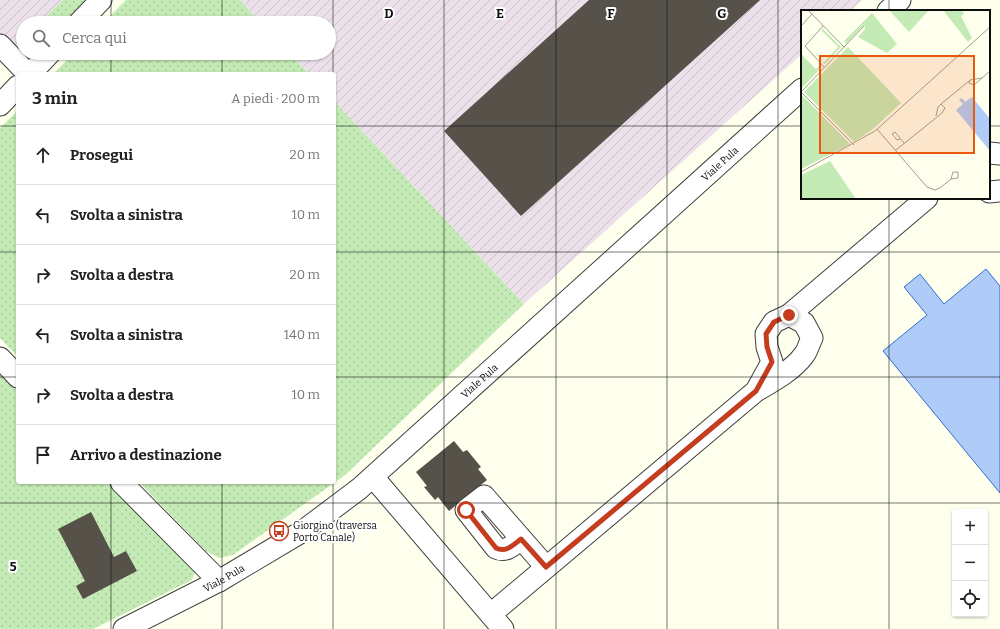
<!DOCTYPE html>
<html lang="it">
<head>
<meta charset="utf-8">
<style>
	body { margin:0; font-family:Bitter,serif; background:#f6f6f6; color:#222 }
	.controls { position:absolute; right:12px; bottom:12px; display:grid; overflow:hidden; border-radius:4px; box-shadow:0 1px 3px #0004 }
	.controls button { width:36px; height:36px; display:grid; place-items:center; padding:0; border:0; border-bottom:1px solid #e0e0e0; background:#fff; color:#222; font:20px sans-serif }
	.stop { position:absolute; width:12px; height:12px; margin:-9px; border:3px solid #c43d1e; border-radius:50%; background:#fff }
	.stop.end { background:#c43d1e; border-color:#fff; box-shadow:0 1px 4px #0008 }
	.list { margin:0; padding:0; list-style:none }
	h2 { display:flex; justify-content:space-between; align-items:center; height:52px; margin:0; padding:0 16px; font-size:17px }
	h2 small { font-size:13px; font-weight:400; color:#767676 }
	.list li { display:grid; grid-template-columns:26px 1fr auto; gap:12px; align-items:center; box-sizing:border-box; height:60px; padding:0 16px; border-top:1px solid #e0e0e0 }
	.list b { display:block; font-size:15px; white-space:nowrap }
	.list em { font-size:13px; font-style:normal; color:#767676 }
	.icon { flex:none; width:22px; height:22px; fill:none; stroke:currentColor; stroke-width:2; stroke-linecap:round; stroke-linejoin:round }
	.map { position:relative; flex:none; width:1000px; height:629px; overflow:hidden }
	.search { position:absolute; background:#fff; box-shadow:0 1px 3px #0004; left:16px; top:16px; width:320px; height:44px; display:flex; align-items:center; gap:10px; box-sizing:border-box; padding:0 14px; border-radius:22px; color:#767676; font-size:15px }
	.panel { position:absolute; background:#fff; box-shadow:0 1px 3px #0004; left:16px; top:72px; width:320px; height:412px; border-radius:4px }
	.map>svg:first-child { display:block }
</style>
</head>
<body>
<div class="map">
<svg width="1000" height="629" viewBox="0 0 1000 629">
	<defs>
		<pattern id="industrial-furrows" width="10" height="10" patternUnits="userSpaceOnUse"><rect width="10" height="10" fill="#ece1eb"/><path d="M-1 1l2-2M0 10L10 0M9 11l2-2" fill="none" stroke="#c9c0c8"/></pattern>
		<pattern id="green-dots" width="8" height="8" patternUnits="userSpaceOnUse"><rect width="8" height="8" fill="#c4ebb5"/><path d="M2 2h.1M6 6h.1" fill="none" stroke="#a7c89a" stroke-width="1.8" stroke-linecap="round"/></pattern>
	</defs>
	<rect width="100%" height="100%" fill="#feffed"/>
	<g fill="url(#industrial-furrows)">
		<polygon points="0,0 63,0 39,23 23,23 23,38 0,61"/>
		<polygon points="240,0 862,0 850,11 802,11 802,54 524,304 334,101 334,74 309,74 289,53 329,53 329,23 261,23"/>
	</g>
	<g fill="url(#green-dots)">
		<polygon points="63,0 87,0 64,23 39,23"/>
		<polygon points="126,0 240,0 261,23 103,23"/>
		<polygon points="74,53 289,53 309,74 53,74"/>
		<polygon points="334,101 524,304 345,475 233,555 219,558 206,551 139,482 334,482"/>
		<polygon points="18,110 18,357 0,338 0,128"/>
		<polygon points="0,372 18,391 18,482 107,482 195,572 192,580 93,629 0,629"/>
	</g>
	<polygon fill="#afccf9" stroke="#326dd4" points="986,269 1000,286 1000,493 883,351 927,315 904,287 920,274 944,304"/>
	<g fill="#565149">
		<polygon points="589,0 760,0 521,216 444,131"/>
		<polygon points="454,441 463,452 467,450 481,467 478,469 487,480 449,511 438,497 435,500 424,487 427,486 416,472"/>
		<polygon points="91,512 114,557 126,551 137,571 83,599 76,586 85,581 58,529"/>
	</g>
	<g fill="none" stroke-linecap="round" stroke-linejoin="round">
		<defs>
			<g id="minor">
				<polyline points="888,11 900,0"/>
				<polyline points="79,23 101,0"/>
				<polyline points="0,45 28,74"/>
				<polyline points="30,74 50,53"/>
				<polyline points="0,105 18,86"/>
				<polyline points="989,153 1000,154"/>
				<polyline points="989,192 1000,191"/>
				<polyline points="789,315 927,198"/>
				<polyline points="0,358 18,377"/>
				<polyline points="373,477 503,629"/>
				<polyline points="121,482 219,581"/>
				<path d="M521 539C513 545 506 553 496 548L466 510 484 496 546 567"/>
				<path d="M491 614 756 391C773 381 792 371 804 355 808 350 809 343 812 338L804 323 789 315 774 322 766 334 767 347 772 362 756 391"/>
				<path id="s1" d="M124 629 219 581 303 531 359 489 802 89"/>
			</g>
		</defs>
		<use href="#minor" stroke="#404040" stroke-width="23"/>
		<use href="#minor" stroke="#fff" stroke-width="21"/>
	</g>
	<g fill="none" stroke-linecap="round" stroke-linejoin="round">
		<path stroke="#c43d1e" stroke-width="5" d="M466 510 496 548C506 553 513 545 521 539L546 567 756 391 772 362 767 347 766 334 774 322 789 315"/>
	</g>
	<path fill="none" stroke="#0d0d0d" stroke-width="1" stroke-opacity="0.55" d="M111 0V23M222 0V23M333 0V74M444 0V629M556 0V629M667 0V629M778 0V629M889 0V11M111 53V74M222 53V74M0 126H18M334 126H802M989 126H1000M889 198V629M0 252H18M334 252H1000M0 377H18M334 377H1000M111 482V629M222 482V629M333 482V629M0 503H1000"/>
	<defs>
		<symbol id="bus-ring" viewBox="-11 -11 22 22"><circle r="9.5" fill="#fff" stroke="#c43d1e" stroke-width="1.5"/><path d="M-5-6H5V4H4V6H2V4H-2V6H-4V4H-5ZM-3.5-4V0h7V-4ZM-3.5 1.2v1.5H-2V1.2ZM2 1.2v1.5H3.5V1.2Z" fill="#c43d1e"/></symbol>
	</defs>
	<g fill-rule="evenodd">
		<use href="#bus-ring" x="268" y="520" width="22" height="22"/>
	</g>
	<g text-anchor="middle" stroke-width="4" stroke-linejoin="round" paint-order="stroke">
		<g font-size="10" fill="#0d0d0d" stroke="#fff">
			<text dy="4" stroke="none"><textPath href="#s1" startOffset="760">Viale Pula</textPath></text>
			<text dy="4" stroke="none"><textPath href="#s1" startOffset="436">Viale Pula</textPath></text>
			<text dy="4" stroke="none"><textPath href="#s1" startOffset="112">Viale Pula</textPath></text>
		</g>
		<g font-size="10" fill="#0d0d0d" stroke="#fff" text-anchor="start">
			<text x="293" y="529">Giorgino (traversa<tspan x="293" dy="12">Porto Canale)</tspan></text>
		</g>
	</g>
	<g transform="translate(801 10)">
		<rect width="189" height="189" fill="#feffed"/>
		<path d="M88 0H128L108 22ZM142 0H161L163 4 160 6 171 28 167 32ZM71 3 96 34 86 43 57 27 64 19 63 15 45 34 43 31ZM22 19 40 37 24 54 22 53 37 37 20 20ZM47 37 100 93 72 119 53 132 3 82ZM0 44 15 59 19 55 20 58 0 79ZM0 84 49 134 0 159ZM29 151 55 189H0V165Z" fill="#c4ebb5"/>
		<path d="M171 87 189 109V141L155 100 162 94 158 90 161 88 164 92Z" fill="#afccf9"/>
		<path fill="none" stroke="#9e9e93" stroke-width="1" d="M0 16 11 4M22 16 4 36 23 57M43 37 63 16M181 68 169 70 168 73 173 75 189 61M0 82 43 37 7 0M0 82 53 135M140 94 168 71M76 119 126 177 134 180 139 178 150 169 157 168V162H152L150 169M99 129 96 130 91 124 94 122 103 133M95 140 141 103 144 98 140 94 137 97 135 106M0 162 74 121 189 17"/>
		<path fill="#e8590c" fill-opacity="0.15" stroke="#e8590c" stroke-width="2" d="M19 46H173V143H19Z"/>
		<rect width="189" height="189" fill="none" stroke="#0d0d0d" stroke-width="2"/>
	</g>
	<g font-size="13" text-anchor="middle" font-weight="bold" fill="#0d0d0d" stroke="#fff" stroke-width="4" stroke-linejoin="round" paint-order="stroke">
		<text x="389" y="18">D</text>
		<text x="500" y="18">E</text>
		<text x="611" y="18">F</text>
		<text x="722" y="18">G</text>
		<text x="13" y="571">5</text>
	</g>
</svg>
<div class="controls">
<button>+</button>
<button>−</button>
<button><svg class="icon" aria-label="locate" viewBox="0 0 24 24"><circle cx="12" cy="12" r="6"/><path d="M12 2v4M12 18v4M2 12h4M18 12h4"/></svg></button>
</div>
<div class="stop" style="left:466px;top:510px"></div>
<div class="stop end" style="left:789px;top:315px"></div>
<div class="search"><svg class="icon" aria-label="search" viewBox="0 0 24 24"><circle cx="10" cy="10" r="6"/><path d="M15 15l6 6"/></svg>Cerca qui</div>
<section class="panel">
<h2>3 min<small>A piedi · 200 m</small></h2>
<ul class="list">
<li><svg class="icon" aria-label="ahead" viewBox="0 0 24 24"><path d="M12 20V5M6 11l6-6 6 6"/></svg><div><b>Prosegui</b></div><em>20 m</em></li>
<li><svg class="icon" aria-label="left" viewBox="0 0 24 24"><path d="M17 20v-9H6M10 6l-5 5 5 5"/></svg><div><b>Svolta a sinistra</b></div><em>10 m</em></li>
<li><svg class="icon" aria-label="right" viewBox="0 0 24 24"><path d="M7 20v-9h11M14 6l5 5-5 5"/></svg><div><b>Svolta a destra</b></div><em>20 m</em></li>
<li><svg class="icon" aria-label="left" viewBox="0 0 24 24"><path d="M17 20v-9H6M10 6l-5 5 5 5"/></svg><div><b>Svolta a sinistra</b></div><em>140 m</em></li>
<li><svg class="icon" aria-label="right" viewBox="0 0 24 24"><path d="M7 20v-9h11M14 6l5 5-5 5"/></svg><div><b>Svolta a destra</b></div><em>10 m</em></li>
<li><svg class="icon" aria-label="arrive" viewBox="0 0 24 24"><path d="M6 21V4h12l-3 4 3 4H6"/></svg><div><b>Arrivo a destinazione</b></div></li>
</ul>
</section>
</div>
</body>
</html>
